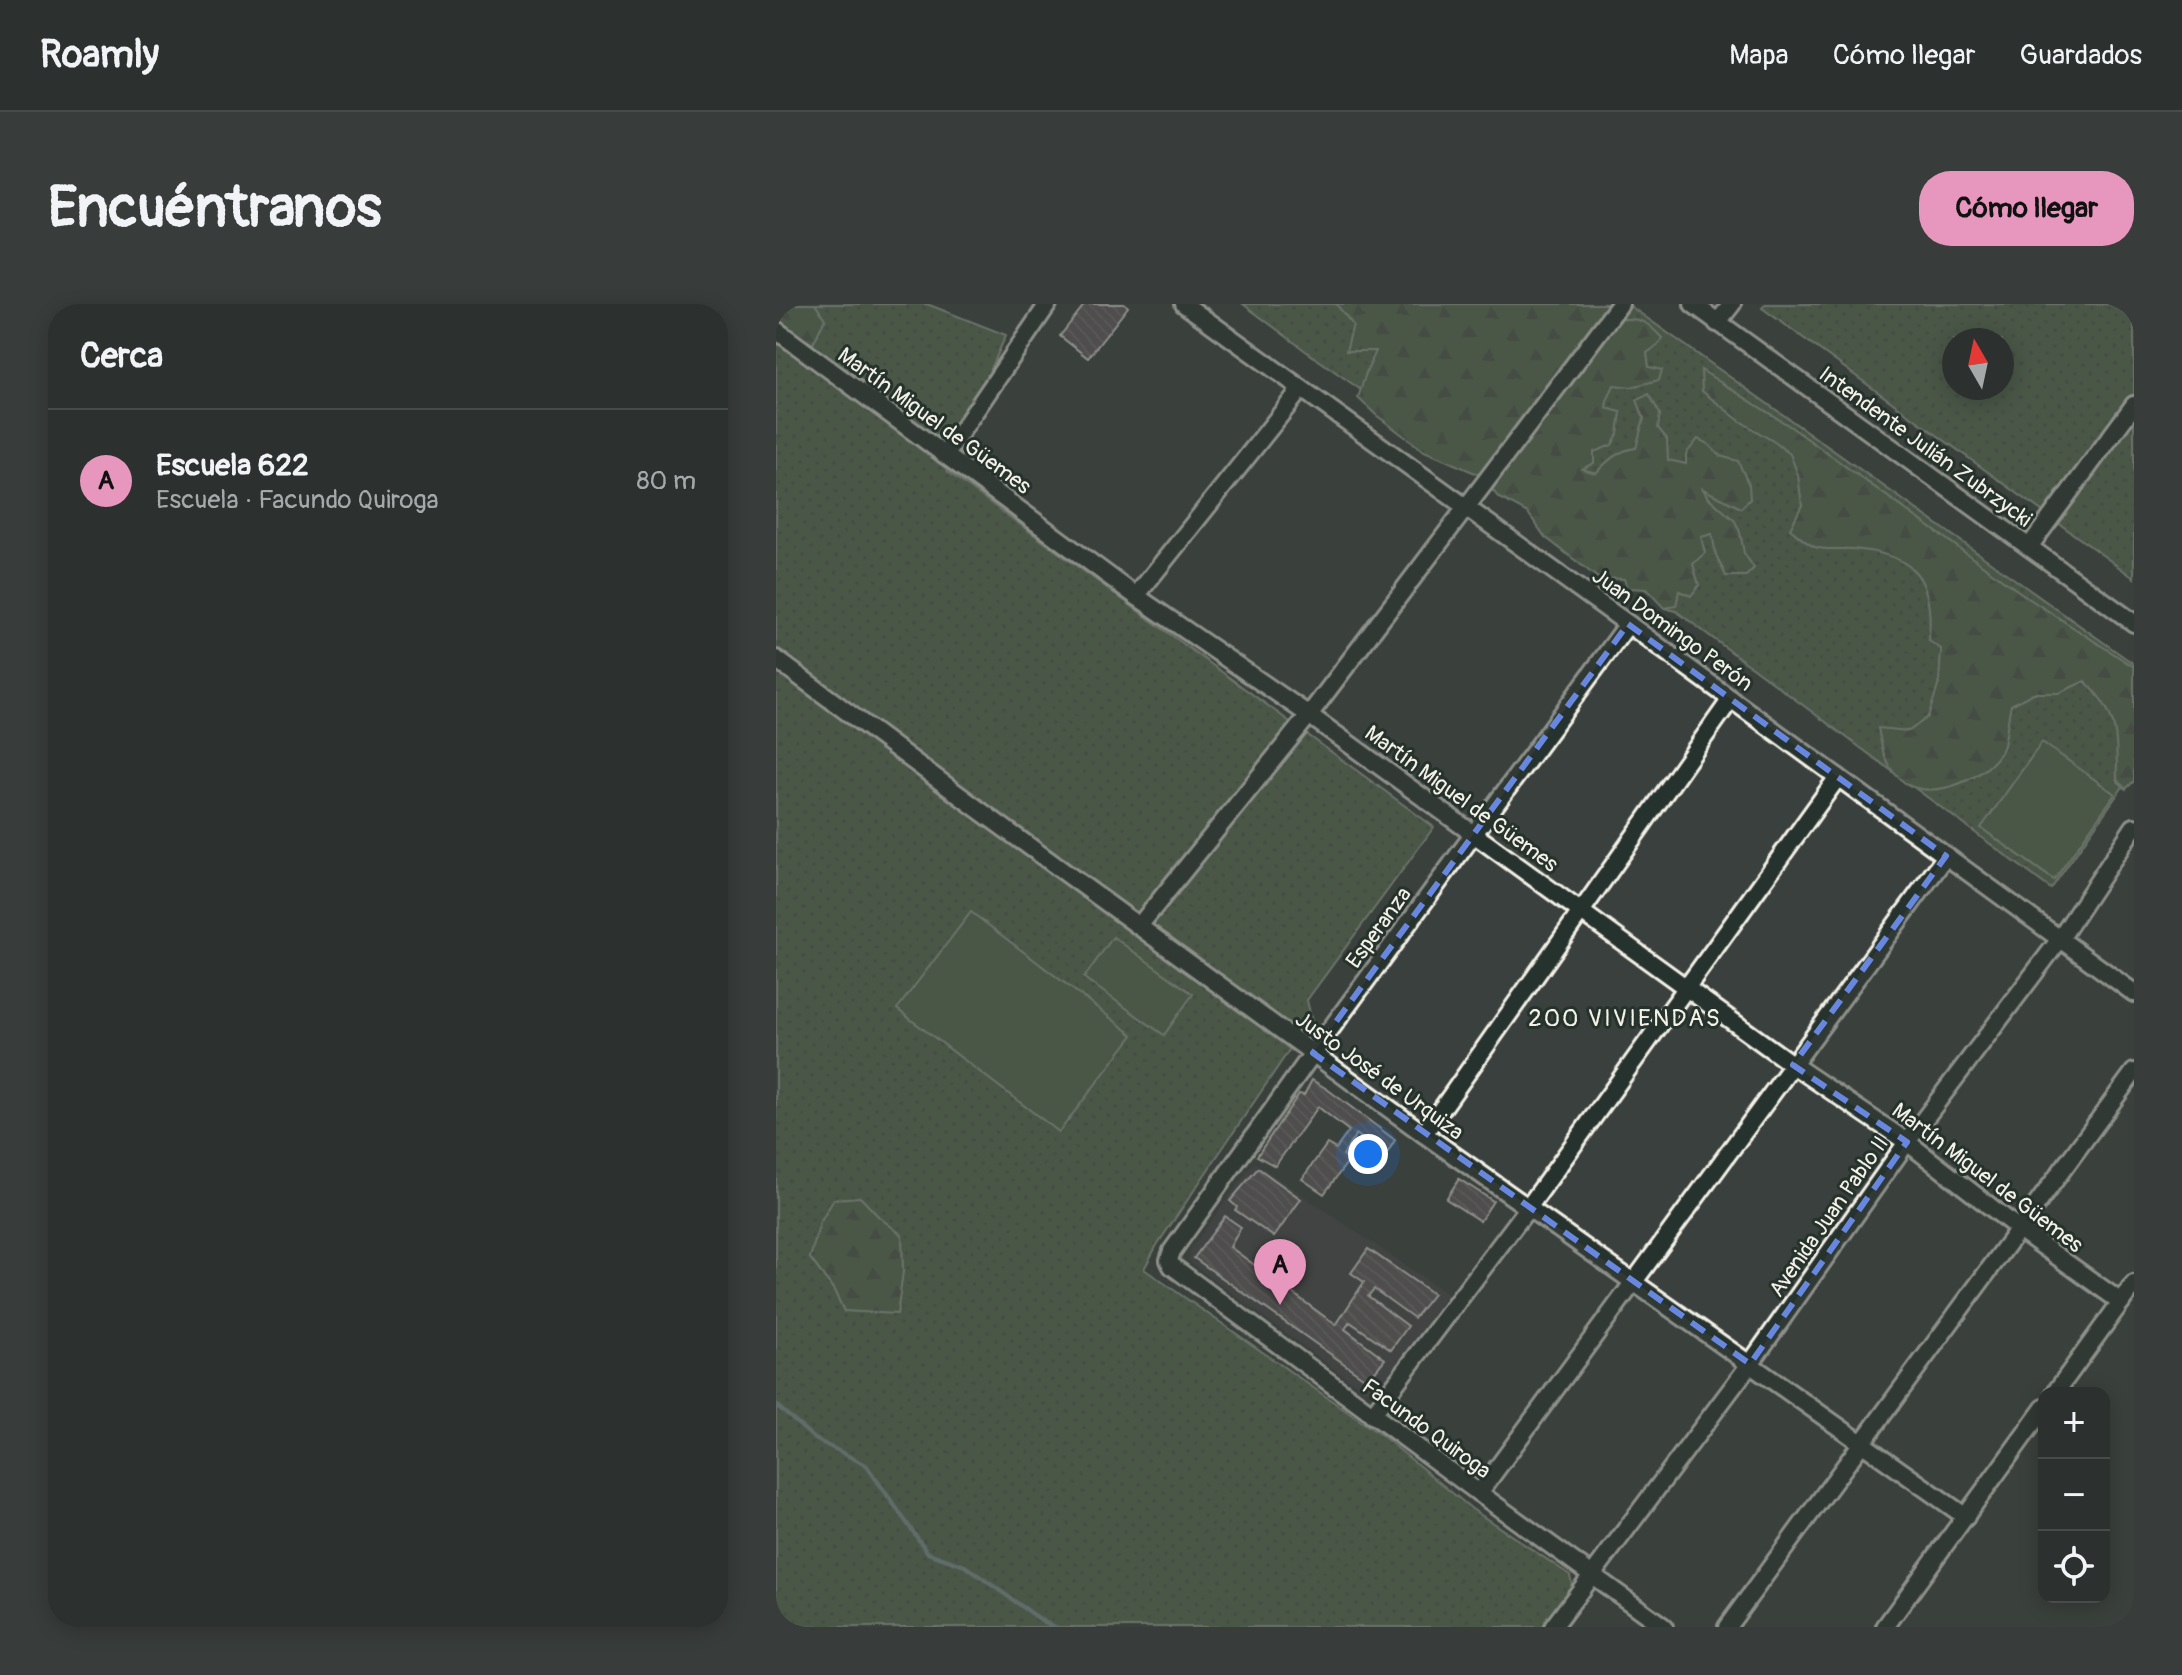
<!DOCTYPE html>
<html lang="es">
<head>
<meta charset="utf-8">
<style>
	body { margin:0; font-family:Pangolin,sans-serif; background:#383c3a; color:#f1f3f6 }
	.controls { position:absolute; right:24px; bottom:24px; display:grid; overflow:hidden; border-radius:16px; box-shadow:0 4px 20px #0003 }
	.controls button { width:72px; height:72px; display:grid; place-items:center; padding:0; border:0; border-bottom:2px solid #484b4a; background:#2c302e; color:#f1f3f6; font:40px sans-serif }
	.compass { position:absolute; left:1166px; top:24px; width:72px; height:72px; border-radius:50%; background:#2c302e; box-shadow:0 4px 20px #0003; rotate:351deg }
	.you { position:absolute; left:592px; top:850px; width:28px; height:28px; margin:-20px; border:6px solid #fff; border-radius:50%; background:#1a73e8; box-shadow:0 0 0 12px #1a73e833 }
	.badge { display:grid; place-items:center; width:52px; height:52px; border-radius:50%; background:#e797bd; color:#111; font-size:26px; font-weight:700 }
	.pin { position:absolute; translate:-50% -66px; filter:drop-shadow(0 2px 4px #0008) }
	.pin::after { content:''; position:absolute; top:42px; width:28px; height:24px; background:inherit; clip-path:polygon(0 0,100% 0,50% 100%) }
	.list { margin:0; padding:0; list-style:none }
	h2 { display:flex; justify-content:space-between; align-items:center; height:104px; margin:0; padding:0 32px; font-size:34px }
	h2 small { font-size:26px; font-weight:400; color:#a6a9aa }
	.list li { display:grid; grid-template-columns:52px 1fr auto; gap:24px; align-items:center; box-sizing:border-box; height:144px; padding:0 32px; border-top:2px solid #484b4a }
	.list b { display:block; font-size:30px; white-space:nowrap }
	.list p { margin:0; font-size:26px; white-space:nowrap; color:#a6a9aa }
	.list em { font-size:26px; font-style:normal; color:#a6a9aa }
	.icon { flex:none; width:44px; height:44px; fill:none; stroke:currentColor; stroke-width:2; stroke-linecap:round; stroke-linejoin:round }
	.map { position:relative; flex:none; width:1358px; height:1323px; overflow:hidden; border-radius:32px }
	header { display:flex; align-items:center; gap:48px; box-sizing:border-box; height:112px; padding:0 40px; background:#2c302e; border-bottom:2px solid #484b4a }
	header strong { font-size:38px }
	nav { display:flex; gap:44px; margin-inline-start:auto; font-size:28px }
	.intro { display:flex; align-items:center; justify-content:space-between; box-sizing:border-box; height:192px; padding:0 48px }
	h1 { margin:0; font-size:56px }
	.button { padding:20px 36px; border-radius:32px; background:#e797bd; color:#111; font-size:28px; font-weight:700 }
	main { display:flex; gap:48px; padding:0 48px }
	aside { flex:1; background:#2c302e; border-radius:32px; box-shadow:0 4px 20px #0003 }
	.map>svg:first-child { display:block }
</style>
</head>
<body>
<header>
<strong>Roamly</strong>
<nav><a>Mapa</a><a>Cómo llegar</a><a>Guardados</a></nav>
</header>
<div class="intro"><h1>Encuéntranos</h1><a class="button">Cómo llegar</a></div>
<main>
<aside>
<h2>Cerca<small></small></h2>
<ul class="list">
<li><span class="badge">A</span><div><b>Escuela 622</b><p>Escuela · Facundo Quiroga</p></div><em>80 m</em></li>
</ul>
</aside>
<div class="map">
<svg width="1358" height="1323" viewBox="0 0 1358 1323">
	<defs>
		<pattern id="grass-dots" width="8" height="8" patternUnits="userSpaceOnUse" patternTransform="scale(2)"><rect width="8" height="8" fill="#5d7357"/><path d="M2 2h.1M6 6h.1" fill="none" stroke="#525b4e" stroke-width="1.8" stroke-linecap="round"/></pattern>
		<pattern id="forest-firs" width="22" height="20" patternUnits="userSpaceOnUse" patternTransform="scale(2)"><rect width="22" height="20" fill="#5d7357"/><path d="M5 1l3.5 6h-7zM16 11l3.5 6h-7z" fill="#525b4e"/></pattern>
		<pattern id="building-back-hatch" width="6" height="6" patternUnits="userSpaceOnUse" patternTransform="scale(2)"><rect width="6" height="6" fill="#685e63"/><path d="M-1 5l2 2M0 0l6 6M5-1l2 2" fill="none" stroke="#7e7679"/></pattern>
	</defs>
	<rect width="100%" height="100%" fill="#3a403d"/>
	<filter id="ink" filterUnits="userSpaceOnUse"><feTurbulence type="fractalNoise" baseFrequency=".0125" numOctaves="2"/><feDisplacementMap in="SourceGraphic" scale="16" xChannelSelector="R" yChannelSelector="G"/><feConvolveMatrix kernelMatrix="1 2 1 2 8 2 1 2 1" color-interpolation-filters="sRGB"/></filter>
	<g filter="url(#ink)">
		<polygon fill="#484948" points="478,858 672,990 604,1085 589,1088 412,957 414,945"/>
		<g fill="url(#grass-dots)" stroke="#a8b2a0" stroke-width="2" fill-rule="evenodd">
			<path d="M39 0H151L230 31 212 72 167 135 172 168 658 523 531 696 537 723 514 745 381 941 368 965 609 1134 696 1205 794 1271 797 1286 769 1323H0V19L49 16ZM83 893 103 913 68 1007 58 986 34 954Z"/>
			<polygon points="467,0 851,0 1358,360 1358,467 1275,585 900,307 888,304 893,303 880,293 531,48"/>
			<path d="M989 0H1358V274L986 4ZM1178 36H1226V84H1178Z"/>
		</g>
		<g fill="url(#forest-firs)" stroke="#a8b2a0" stroke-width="2">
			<polygon points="0,0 39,0 49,15 37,40 0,19"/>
			<path d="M560 0H832L849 15C867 14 874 21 886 34L882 41 871 49 873 63 886 66 883 76 855 83 838 81 831 97 830 104 845 108 842 130 836 141 818 148V159L806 165 820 169C832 156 843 146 860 144L868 114 861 96 873 90 884 110 882 124 891 135 892 156 910 160V150L922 135 932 140 944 152 962 157 973 181 974 195 965 204 927 185 932 193 959 217 964 228 968 249 978 264 970 272H950L940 251 936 230 925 233 929 249 917 260 923 281 915 292 903 287 900 302 888 304 870 285 851 284 848 275 822 274 769 233 752 209 722 193 704 171 648 147 600 111 582 94 590 69 600 47H570L577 21Z"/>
			<path d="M925 66 1015 123 1252 294 1358 363V477L1350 485 1341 476C1340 430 1344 412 1309 377L1283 389H1257L1235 401C1232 411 1230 437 1227 444 1214 473 1157 498 1129 479 1109 465 1106 446 1102 424L1133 427 1152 413 1163 379 1165 345 1153 337C1158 274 1140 250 1076 245 1065 244 1049 247 1039 243 1031 240 1022 231 1014 225L1026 201 1022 171 1014 150 1000 139 964 117 926 87Z"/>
			<polygon points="84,893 103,913 126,931 127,968 121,1010 68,1007 58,986 34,954 44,919 58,895"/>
		</g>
		<g fill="#5d7357" stroke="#a8b2a0" stroke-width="2">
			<polygon points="1266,438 1339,490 1278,576 1205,524"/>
			<polygon points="195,608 357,731 283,828 121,705"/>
			<polygon points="337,633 417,690 388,731 308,674"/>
		</g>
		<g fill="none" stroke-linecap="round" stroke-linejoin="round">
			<polyline stroke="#8ea3a0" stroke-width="4" points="0,1101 39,1135 90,1161 152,1249 189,1262 268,1318 280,1323"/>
		</g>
		<g fill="url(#building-back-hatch)" stroke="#f4f1e8" stroke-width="2">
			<polygon points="309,0 348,0 352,3 312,54 284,32"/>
			<polygon points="536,776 551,785 619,836 609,853 580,830 567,851 573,856 548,890 526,875 551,840 560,845 573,827 542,803 499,862 481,852 523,790 528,791"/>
			<polygon points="482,864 525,895 498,933 459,906 461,903 454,897"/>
			<polygon points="683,875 717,897 704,917 670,895"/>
			<polygon points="449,912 465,923 454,943 560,1021 588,978 575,969 592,945 657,990 638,1014 598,985 592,992 632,1022 615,1046 574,1018 569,1025 609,1055 596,1071 587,1073 418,954"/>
		</g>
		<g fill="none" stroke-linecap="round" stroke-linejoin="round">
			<defs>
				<g id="minor">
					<polyline points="408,0 852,320 1358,689"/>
					<polyline points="917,0 1358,319"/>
					<polyline points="1354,0 1358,3"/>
					<polyline points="941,19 956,0"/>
					<polyline points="0,26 360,292 533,411 1017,761 1131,838 1243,925 1345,998"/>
					<polyline points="169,151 272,0"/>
					<polyline points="1253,243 1358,101"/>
					<polyline points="360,292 525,85"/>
					<polyline points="852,320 537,749 396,947 393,956 396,962 703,1189 888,1323"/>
					<polyline points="0,355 195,500 648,830 1190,1213"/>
					<polyline points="363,622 533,411 844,0"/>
					<polyline points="648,830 955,395"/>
					<polyline points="1279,1089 1358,980"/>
					<polyline points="596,1111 752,904 1062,473"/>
					<polyline points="703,1189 1170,552"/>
					<polyline points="777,1323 974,1060 1131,838 1284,635 1358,523"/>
					<polyline points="951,1323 1358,768"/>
					<polyline points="1109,1323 1268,1104"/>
				</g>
			</defs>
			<use href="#minor" stroke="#f4f1e8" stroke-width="22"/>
			<use href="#minor" stroke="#26332d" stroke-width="16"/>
		</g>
	</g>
	<path d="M0 0H1358V1323H0ZM852 320 1170 552 1017 761 1131 838 974 1060 537 749Z" fill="#3a403d" fill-opacity=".55" fill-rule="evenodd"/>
	<path fill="none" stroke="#6887de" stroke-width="6" stroke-dasharray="16 10" stroke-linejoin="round" d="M852 320 1170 552 1017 761 1131 838 974 1060 537 749Z"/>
	<g text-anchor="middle" stroke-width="6" stroke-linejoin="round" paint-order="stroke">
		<g font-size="22" fill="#f4f1e8" stroke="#26332d">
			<text transform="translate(159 116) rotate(36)" y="8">Martín Miguel de Güemes</text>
			<text transform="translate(1150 142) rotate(36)" y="8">Intendente Julián Zubrzycki</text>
			<text transform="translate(897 325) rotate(36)" y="8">Juan Domingo Perón</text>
			<text transform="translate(686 494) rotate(36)" y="8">Martín Miguel de Güemes</text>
			<text transform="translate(602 623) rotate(-54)" y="8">Esperanza</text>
			<text transform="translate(604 771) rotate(36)" y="8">Justo José de Urquiza</text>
			<text transform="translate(1212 873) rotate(37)" y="8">Martín Miguel de Güemes</text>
			<text transform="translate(1052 912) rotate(-55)" y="8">Avenida Juan Pablo II</text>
			<text transform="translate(651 1124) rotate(36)" y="8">Facundo Quiroga</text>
		</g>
		<g font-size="24" letter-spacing="2" fill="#f4f1e8" stroke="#26332d">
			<text x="849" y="722">200 VIVIENDAS</text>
		</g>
	</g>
</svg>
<div class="controls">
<button>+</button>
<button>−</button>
<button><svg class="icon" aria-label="locate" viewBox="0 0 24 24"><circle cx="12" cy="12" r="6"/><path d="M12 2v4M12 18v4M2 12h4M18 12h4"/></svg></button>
</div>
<svg class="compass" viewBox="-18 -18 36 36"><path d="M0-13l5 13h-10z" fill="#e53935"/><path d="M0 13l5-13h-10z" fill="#a6a9aa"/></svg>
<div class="you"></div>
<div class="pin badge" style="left:504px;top:1001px">A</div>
</div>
</main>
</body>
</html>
